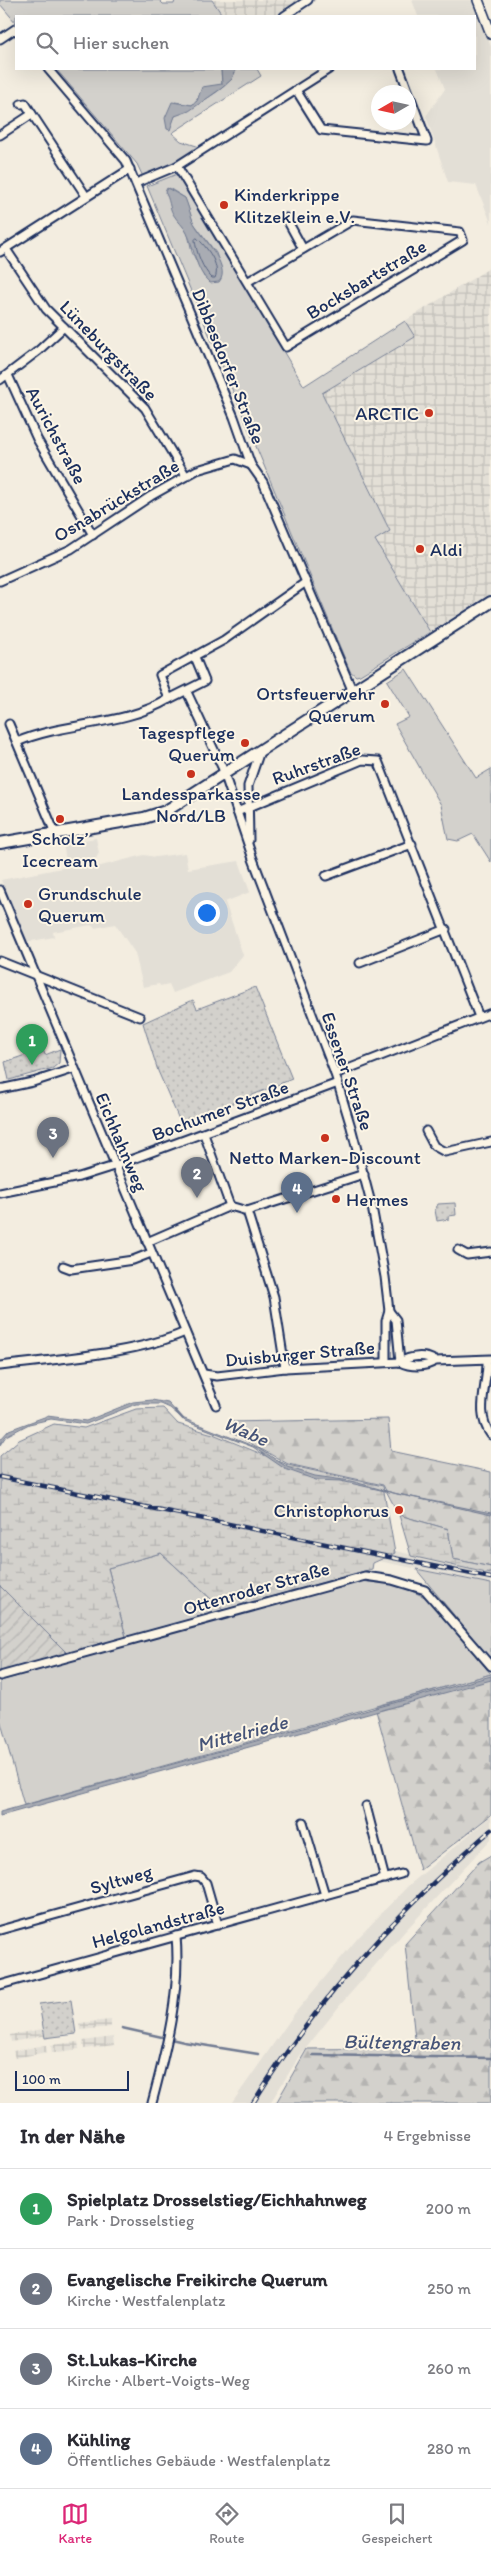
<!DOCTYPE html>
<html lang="de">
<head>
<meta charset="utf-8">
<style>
	body { margin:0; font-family:Itim,sans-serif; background:#f7f7f7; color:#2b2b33 }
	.compass { position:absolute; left:371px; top:85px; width:45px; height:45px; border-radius:50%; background:#fff; box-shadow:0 5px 20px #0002; rotate:261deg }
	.scale { position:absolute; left:15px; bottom:12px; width:114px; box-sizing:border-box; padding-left:5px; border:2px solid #1b2f5e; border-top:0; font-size:14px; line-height:18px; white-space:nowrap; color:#1b2f5e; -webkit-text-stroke:4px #fcf5e5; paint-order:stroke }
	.you { position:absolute; left:206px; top:912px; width:18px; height:18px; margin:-12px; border:4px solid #fff; border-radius:50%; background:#1a73e8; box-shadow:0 0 0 8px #1a73e833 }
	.badge { display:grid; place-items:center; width:32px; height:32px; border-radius:50%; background:#db2777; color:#fff; font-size:16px; font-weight:700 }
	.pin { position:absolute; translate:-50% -41px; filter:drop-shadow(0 1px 2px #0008) }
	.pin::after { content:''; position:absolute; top:26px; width:18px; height:15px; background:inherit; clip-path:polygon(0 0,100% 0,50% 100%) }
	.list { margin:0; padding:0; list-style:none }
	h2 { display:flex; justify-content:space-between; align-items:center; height:65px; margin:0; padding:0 20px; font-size:21px }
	h2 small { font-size:16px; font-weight:400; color:#7c7c81 }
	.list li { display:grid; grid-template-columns:32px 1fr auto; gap:15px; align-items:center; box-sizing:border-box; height:80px; padding:0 20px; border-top:1px solid #e1e1e2 }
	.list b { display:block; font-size:19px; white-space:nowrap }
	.list p { margin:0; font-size:16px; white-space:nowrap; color:#7c7c81 }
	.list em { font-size:16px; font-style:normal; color:#7c7c81 }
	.icon { flex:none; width:28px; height:28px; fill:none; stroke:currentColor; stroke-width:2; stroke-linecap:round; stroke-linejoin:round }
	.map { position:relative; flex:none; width:491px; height:2103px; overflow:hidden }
	.search { position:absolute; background:#fff; box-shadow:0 5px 20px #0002; left:15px; right:15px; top:15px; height:55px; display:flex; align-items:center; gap:12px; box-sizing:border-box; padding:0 18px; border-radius:0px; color:#7c7c81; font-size:19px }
	.sheet { height:385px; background:#fff }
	nav { display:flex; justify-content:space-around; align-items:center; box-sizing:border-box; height:70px; border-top:1px solid #e1e1e2; background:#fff; font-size:14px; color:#7c7c81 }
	nav a { display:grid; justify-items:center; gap:2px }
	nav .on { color:#db2777 }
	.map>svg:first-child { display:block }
</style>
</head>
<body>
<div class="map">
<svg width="491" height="2103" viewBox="0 0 491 2103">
	<defs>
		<pattern id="industrial-grid" width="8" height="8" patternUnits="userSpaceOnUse" patternTransform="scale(1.25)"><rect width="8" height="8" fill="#e3dfd6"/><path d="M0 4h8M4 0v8" fill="none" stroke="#c2c0ba"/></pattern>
		<pattern id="forest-firs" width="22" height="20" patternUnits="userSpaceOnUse" patternTransform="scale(1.25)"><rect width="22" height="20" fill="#d3d1cc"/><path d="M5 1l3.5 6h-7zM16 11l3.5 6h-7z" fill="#b5b4b2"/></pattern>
		<pattern id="wetland-marsh" width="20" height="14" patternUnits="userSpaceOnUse" patternTransform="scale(1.25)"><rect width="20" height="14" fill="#d3d1cc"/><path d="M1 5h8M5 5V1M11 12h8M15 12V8" fill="none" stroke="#b5b4b2"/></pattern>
		<pattern id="park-dots" width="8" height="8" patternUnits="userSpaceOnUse" patternTransform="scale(1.25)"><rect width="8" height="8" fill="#d3d1cc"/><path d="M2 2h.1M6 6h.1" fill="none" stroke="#b5b4b2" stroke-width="1.8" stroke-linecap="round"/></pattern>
		<pattern id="garden-furrows" width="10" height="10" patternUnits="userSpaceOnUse" patternTransform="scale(1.25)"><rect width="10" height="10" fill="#d3d1cc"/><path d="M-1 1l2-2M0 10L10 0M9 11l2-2" fill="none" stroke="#b5b4b2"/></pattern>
	</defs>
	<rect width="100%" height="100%" fill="#f3ede0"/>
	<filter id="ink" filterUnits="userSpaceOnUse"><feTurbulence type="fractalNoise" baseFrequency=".02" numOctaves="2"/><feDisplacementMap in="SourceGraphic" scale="10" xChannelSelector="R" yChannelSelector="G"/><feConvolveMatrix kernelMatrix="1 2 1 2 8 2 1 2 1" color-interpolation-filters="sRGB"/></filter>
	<g filter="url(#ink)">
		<g fill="#e3dfd6">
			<polygon points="412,0 474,0 491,47 491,223 476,185 448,182 426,116 445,89 437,69 475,69 475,16 418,16"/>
			<polygon points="96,838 99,853 95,860 97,867 144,855 156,857 185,853 188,869 239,861 250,892 225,902 243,955 229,972 173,993 169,984 160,986 159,984 143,987 135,953 115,924 95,928 91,925 53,932 54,937 26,942 1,880 67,867 63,843"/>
			<polygon points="0,1471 387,1549 491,1573 491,1584 169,1518"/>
			<polygon points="491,1816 491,1839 406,1930 341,2004 299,2057 270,2103 232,2103 295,2013 357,1939 408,1886"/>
		</g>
		<g fill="url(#industrial-grid)">
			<polygon points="212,0 316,0 292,16 223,16"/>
			<polygon points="491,267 491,593 430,632 375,540 390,531 321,393 414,337 405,321"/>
			<polygon points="111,2020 111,2027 80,2030 79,2023"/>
			<polygon points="43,2029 44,2036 11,2042 10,2035"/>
			<polygon points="113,2037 114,2045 84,2049 83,2041"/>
			<polygon points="78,2042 79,2049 52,2053 51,2045"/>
			<polygon points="46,2045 47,2052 15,2058 13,2051"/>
		</g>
		<g fill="#d3d1cc" stroke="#778095" fill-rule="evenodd">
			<polygon points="0,0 159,0 163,4 174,4 175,0 212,0 223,16 16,16 16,23 0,4"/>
			<path d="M56 69H221L222 84 198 98 192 105 175 102 169 130 175 116C191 107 233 88 236 69H257L261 76 172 133 181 141 203 148 182 161 144 179 137 164Z"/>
			<path d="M177 174 304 386 405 321 415 337 322 393 390 531 375 540 430 632 360 675 356 676 350 671 147 186ZM169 188 185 198 193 222 216 253 221 268 204 277 192 252 188 234 171 207 170 200 165 192Z"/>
			<polygon points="406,669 476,778 491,769 491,862 473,834 458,841 448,839 441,805 395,724 409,717 387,681"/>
			<polygon points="161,1553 223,1610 126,1637 108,1568"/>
			<polygon points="416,1569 491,1584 491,1660"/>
			<polygon points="357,1581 396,1584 427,1598 491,1674 24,1805 0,1719 0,1681"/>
		</g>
		<g fill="url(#forest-firs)" stroke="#778095">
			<polygon points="388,1419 391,1451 491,1472 491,1567 453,1559 448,1529 399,1515 383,1485 288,1464 232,1433 228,1422"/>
			<polygon points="491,1674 491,1815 420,1870 375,1707"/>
			<polygon points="491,1855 491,2103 276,2103 307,2049 416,2048 405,1944 479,1862"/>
		</g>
		<g fill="url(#wetland-marsh)" stroke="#778095">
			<polygon points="163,1408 178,1424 213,1434 288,1465 383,1486 395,1553 373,1563 372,1569 223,1610 161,1553 108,1568 126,1637 68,1654 0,1586 0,1456 19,1440 54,1424 84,1428 136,1409"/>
			<polygon points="399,1515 448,1529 453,1559 491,1567 491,1574 411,1556"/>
		</g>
		<g fill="url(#park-dots)" stroke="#778095">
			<polygon points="255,987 292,1079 181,1124 158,1071 143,1023 193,1000 197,1009"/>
			<polygon points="43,1049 45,1055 60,1049 59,1063 53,1068 9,1080 5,1062"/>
			<polygon points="455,1203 456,1215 449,1216 449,1219 437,1221 435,1210 438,1204"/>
			<polygon points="71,2000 76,2034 45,2038 39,2004"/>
		</g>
		<polygon fill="url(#garden-furrows)" stroke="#778095" points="0,1586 68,1654 0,1672"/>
		<g fill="#a9acb3" stroke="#707a91">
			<polygon points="221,69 236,69 232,79 222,88 189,111 175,116 170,130 167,129 165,118 172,102 192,105 197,101 202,87 222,84"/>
			<path d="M167 188 185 198C188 205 190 213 193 221 198 234 233 266 219 282L210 283C195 270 195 250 187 233 184 226 177 221 173 214 169 207 170 200 165 192Z"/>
			<polygon points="152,1400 168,1403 182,1418 258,1448 287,1467 315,1476 351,1481 397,1494 491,1513 491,1515 341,1481 316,1480 285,1469 253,1447 185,1421 170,1408 161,1404 136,1404 86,1424 51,1419 29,1424 6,1436 0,1445 0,1440 9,1430 47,1416 86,1421 133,1402"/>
			<polygon points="491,1676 491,1680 0,1816 0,1812"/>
		</g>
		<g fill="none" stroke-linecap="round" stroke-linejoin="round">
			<path stroke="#546180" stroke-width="1" d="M197 238C206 246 221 265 215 278H212C203 270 196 252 195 240Z"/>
			<g stroke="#707a91" stroke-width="2.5">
				<polyline points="175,1410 183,1419"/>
				<polyline points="122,2028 184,2042 258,2054"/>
				<polyline points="313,2055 491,2058"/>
			</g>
			<defs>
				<g id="minor">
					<polyline points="284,16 308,0"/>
					<polyline points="0,39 15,29 16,31"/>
					<polyline points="48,69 126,161 234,417 251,465 263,482 353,692"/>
					<polyline points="296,90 321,130 427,141 400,69"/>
					<polyline points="21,104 25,103 32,114"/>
					<polyline points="0,135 32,114 86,196"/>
					<polyline points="177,166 329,69"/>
					<polyline points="136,183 177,166 286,347 463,240 460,232 353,220 247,282"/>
					<polyline points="286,218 303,249"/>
					<polyline points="6,249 46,309 145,408 186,476"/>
					<polyline points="0,252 130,169"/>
					<polyline points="8,375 37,439 93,535"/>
					<polyline points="0,380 38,351 64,327"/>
					<polyline points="0,581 71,549 151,496 197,470 235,459 251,465"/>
					<polyline points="195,657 205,681 169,699 160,675 224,640 306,582"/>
					<polyline points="187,692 222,767 253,859 335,1074 351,1127 372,1207 385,1277 389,1311 386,1321 386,1362"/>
					<polyline points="9,724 55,833"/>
					<path d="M17 742C66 721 122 727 169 699"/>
					<polyline points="237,812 362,760 378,761 479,1017"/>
					<polyline points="249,840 248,786 259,754"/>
					<polyline points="326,876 412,844"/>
					<polyline points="0,890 216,1405"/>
					<polyline points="0,961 140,1017"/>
					<polyline points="360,963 446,929"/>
					<polyline points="335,1074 491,1013"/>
					<polyline points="0,1089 33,1082 73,1069"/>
					<polyline points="426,1131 434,1146 445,1152 491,1142"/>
					<polyline points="204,1134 230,1206"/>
					<polyline points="0,1193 79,1177 114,1166 338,1083"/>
					<polyline points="247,1211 274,1297 285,1368"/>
					<polyline points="147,1242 230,1206 247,1211 364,1174"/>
					<polyline points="458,1250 467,1255 491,1252"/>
					<polyline points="63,1266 71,1269 133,1260 151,1253"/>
					<polyline points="389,1311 396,1320 400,1362"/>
					<path d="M487 1360C488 1385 474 1413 491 1435"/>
					<path d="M400 1362C410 1367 425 1368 435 1361L491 1359"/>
					<path d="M0 1366C54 1359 136 1354 185 1332"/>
					<path d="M204 1374 217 1376 285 1368 400 1362C410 1356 425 1354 435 1361"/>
					<polyline points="0,1676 365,1576 392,1580 425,1590 491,1666"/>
					<polyline points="366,1806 385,1879"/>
					<polyline points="303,1822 325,1895"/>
					<polyline points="0,1930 195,1876 201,1877 206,1883 218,1925"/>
					<polyline points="0,1985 401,1874"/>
					<path d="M152 2103C166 2050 181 1992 176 1936"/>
				</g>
				<polyline id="tertiary" points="478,0 491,34"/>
				<polyline id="secondary" points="0,843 144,818 166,811 491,602"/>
			</defs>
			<use href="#minor" stroke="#1b2f5e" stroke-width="11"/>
			<use href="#tertiary" stroke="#1b2f5e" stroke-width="12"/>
			<use href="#secondary" stroke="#1b2f5e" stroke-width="14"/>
			<use href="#minor" stroke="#fcf5e5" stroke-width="7"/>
			<use href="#tertiary" stroke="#fcf5e5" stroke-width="9"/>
			<use href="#secondary" stroke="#fcf5e5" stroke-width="10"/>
			<defs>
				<g id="rail">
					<polyline points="0,1477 491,1578"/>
					<path d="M253 2103C317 2000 399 1910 491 1830"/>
				</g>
			</defs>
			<use href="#rail" stroke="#1b2f5e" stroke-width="4.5"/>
			<use href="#rail" stroke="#fcf5e5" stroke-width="2.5" stroke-dasharray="8" stroke-linecap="butt"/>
		</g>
	</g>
	<g fill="#c8321e" stroke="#fcf5e5" stroke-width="2">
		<circle cx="224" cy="205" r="5"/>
		<circle cx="429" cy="413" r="5"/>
		<circle cx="420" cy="549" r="5"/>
		<circle cx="385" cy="704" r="5"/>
		<circle cx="245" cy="743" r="5"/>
		<circle cx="191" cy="774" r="5"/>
		<circle cx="60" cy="819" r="5"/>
		<circle cx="28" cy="904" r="5"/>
		<circle cx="325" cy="1138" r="5"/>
		<circle cx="336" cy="1199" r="5"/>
		<circle cx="399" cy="1510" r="5"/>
	</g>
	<g text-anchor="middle" stroke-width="4" stroke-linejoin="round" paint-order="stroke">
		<g font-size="19" fill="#1b2f5e" stroke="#fcf5e5" text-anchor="start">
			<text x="234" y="201">Kinderkrippe<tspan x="234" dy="22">Klitzeklein e.V.</tspan></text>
			<text x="419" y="420" text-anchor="end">ARCTIC</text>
			<text x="430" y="556">Aldi</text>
			<text x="375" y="700" text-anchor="end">Ortsfeuerwehr<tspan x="375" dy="22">Querum</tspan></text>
			<text x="235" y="739" text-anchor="end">Tagespflege<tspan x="235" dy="22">Querum</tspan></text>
			<text x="191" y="800" text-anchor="middle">Landessparkasse<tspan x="191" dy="22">Nord/LB</tspan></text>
			<text x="60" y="845" text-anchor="middle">Scholz’<tspan x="60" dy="22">Icecream</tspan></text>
			<text x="38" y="900">Grundschule<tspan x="38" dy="22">Querum</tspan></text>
			<text x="325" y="1164" text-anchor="middle">Netto Marken-Discount</text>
			<text x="346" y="1206">Hermes</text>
			<text x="389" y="1517" text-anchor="end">Christophorus</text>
		</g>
		<g font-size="19" fill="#1b2f5e" stroke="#fcf5e5">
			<text transform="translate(366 279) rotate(-31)" y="7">Bocksbartstraße</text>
			<text transform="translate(109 350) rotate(46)" y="7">Lüneburgstraße</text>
			<text transform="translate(229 366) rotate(68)" y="7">Dibbesdorfer Straße</text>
			<text transform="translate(57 435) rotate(62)" y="7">Aurichstraße</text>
			<text transform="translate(116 500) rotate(-31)" y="7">Osnabrückstraße</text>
			<text transform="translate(316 763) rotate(-20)" y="7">Ruhrstraße</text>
			<text transform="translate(348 1071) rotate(71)" y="7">Essener Straße</text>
			<text transform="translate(220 1110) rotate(-20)" y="7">Bochumer Straße</text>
			<text transform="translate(122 1142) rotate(67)" y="7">Eichhahnweg</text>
			<text transform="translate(300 1353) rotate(-5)" y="7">Duisburger Straße</text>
			<text transform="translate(256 1588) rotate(-16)" y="7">Ottenroder Straße</text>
			<text transform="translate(121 1879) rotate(-16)" y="7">Syltweg</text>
			<text transform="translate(158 1924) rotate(-15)" y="7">Helgolandstraße</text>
		</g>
		<g font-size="20" font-style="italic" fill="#465478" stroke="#fcf5e5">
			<text transform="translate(246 1431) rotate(24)" y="7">Wabe</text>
			<text transform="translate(242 1733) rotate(-15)" y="7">Mittelriede</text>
			<text transform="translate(402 2042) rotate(1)" y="7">Bültengraben</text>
		</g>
	</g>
</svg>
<svg class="compass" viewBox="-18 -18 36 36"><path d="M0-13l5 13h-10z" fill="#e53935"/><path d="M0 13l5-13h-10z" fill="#7c7c81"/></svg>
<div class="scale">100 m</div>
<div class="you"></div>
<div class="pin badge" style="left:32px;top:1065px;background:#2e9e5b">1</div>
<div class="pin badge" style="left:197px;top:1198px;background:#6b7280">2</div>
<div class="pin badge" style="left:53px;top:1158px;background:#6b7280">3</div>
<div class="pin badge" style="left:297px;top:1213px;background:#5c6f8a">4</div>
<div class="search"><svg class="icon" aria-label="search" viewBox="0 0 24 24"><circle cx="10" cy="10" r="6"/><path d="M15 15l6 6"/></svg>Hier suchen</div>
</div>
<section class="sheet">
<h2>In der Nähe<small>4 Ergebnisse</small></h2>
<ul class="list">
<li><span class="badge" style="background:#2e9e5b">1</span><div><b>Spielplatz Drosselstieg/Eichhahnweg</b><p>Park · Drosselstieg</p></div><em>200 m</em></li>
<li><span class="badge" style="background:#6b7280">2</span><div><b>Evangelische Freikirche Querum</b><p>Kirche · Westfalenplatz</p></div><em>250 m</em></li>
<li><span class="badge" style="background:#6b7280">3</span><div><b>St.Lukas-Kirche</b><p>Kirche · Albert-Voigts-Weg</p></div><em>260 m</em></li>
<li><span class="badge" style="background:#5c6f8a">4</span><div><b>Kühling</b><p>Öffentliches Gebäude · Westfalenplatz</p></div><em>280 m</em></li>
</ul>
</section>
<nav>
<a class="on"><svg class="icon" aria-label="map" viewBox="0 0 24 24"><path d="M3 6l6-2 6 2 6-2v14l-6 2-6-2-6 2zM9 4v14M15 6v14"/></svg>Karte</a>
<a><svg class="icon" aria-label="directions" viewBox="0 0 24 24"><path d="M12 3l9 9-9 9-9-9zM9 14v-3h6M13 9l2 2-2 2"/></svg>Route</a>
<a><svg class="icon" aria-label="saved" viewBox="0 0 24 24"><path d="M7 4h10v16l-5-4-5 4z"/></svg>Gespeichert</a>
</nav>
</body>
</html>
